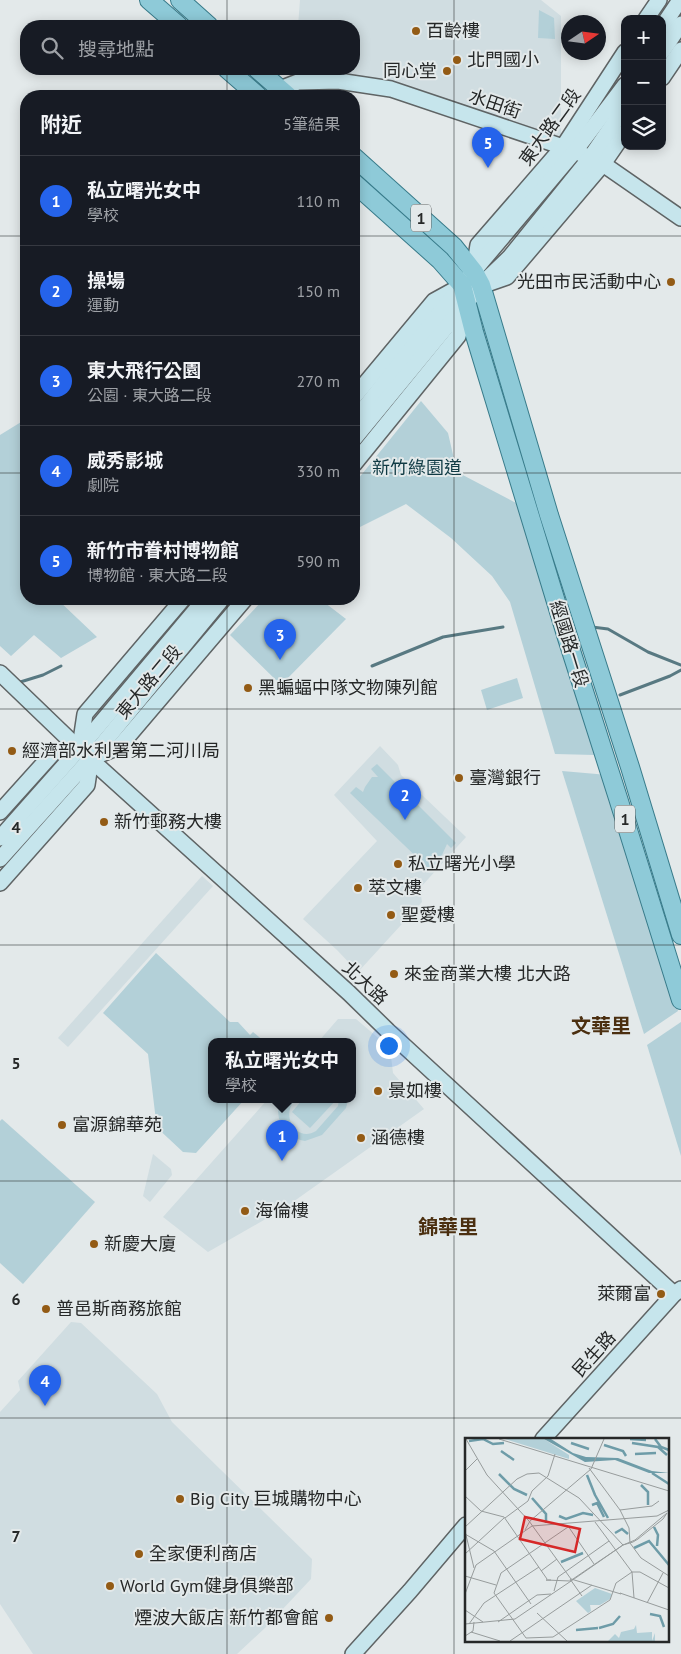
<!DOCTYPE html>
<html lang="zh-TW">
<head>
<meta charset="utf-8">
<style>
	body { margin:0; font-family:"PT Sans","Noto Sans TC",sans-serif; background:#20242c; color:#f1f3f6 }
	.controls { position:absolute; right:15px; top:15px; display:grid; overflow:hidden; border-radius:10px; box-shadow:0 2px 12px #0003 }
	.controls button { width:45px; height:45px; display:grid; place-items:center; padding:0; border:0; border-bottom:1px solid #363941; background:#171b24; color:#f1f3f6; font:25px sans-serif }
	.compass { position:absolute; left:561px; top:15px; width:45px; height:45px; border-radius:50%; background:#171b24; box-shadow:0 2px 12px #0003; rotate:77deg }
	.you { position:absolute; left:388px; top:1045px; width:18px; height:18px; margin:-12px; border:4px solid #fff; border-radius:50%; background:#1a73e8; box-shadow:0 0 0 8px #1a73e833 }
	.badge { display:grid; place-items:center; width:32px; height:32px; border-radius:50%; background:#2563eb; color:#fff; font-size:16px; font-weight:700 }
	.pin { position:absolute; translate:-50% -41px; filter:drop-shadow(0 1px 2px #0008) }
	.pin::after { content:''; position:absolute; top:26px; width:18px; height:15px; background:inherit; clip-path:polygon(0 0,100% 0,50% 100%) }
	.popup { position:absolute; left:208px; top:1038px; width:148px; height:65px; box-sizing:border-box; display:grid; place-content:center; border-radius:10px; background:#171b24; filter:drop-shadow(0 1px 4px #0005); font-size:16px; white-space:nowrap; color:#9ea1a6 }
	.popup b { font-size:19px; color:#f1f3f6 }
	.popup::after { content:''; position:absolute; left:50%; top:100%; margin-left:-10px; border:10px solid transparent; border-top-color:#171b24 }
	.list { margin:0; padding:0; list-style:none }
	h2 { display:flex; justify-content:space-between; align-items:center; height:65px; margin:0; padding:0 20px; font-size:21px }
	h2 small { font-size:16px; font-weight:400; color:#9ea1a6 }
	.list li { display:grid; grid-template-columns:32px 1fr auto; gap:15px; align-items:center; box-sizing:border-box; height:90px; padding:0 20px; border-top:1px solid #363941 }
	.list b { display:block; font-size:19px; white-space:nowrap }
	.list p { margin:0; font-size:16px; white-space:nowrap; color:#9ea1a6 }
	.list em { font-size:16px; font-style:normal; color:#9ea1a6 }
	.icon { flex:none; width:28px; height:28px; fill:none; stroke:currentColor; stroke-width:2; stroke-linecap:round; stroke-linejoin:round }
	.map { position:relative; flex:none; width:681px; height:1654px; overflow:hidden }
	.search { position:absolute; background:#171b24; box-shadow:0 2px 12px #0003; left:20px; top:20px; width:340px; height:55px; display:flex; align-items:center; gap:12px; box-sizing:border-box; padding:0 18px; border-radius:20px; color:#9ea1a6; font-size:19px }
	.panel { position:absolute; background:#171b24; box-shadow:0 2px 12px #0003; left:20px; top:90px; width:340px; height:515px; border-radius:20px }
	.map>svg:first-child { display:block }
</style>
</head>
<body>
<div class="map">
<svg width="681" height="1654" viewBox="0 0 681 1654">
	<rect width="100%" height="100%" fill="#e3e9ea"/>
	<g fill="#d0dde1">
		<polygon points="300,0 541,0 561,16 561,137 393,83 343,75 345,69 354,69 354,26 298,26"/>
		<polygon points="380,746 398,765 401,775 466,837 420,888 422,902 358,972 337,950 303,919 377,841 334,795"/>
		<polygon points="202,876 213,886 68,1047 58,1038"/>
		<polygon points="338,1019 356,1019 390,1048 393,1073 424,1109 283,1209 208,1252 163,1217 267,1100 352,1100 352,1042 318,1042"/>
		<polygon points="153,1154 171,1169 172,1175 150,1202 143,1196"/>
		<polygon points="71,1322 81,1323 157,1394 172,1422 312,1559 311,1579 265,1628 237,1654 33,1654 0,1604 0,1412 20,1390 18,1381"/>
	</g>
	<g fill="#b3d0d8">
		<polygon points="539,10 554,18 555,39 538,38"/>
		<polygon points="421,401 448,433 457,472 518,504 595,755 555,754 510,602 492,576 451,538 406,504 354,530 354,484"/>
		<polygon points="26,419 26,599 57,599 97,637 61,658 34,635 11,656 0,646 0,435"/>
		<polygon points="264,599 320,599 346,619 281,685 230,635"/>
		<polygon points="517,678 523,698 487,710 481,690"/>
		<polygon points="377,764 456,843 451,848 447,844 442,855 432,860 436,864 430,870 350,793 356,787 363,792 365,787 372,777 378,777 371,769"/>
		<polygon points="562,771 608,775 678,1011 644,1034"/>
		<polygon points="156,953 230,1022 238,1022 250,1035 253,1032 265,1042 212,1042 212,1100 244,1100 196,1153 183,1152 153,1124 156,1121 148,1054 103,1013"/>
		<polygon points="681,1022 681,1156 647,1045"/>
		<path d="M283 1100H295C280 1116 297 1143 316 1131L338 1106 339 1100H348L346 1108 322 1135 305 1141 300 1140 294 1136 279 1119 278 1111Z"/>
		<polygon points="302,1100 336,1100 310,1128 292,1112"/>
		<polygon points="2,1119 95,1202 23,1284 0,1263 0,1121"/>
	</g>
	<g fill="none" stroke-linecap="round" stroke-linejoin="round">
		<g stroke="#587982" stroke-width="3">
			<polyline points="592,627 608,629 648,652 681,665"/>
			<polyline points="372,666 443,637 503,627"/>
			<polyline points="17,683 43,675 61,666"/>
			<polyline points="620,695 670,676 681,670"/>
		</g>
		<defs>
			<g id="secondary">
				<polyline points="646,19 659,0"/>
				<polyline points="662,27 680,0"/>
				<polyline points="662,52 681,24"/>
				<polyline points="662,78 681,50"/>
				<polyline points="280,89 298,82 338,81 391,89 575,151 603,164 681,218"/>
				<polyline points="474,270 478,245 563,147 625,52"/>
				<polyline points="484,285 507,277 603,164 625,132"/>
				<polyline points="354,397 434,301 454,290"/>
				<polyline points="354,421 462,285 575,151 625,85"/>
				<polyline points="354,439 481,285 510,257 590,158 625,107"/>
				<polyline points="354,464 458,336 466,308"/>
				<polyline points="0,673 79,749 349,993 388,1031 674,1294"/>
				<polyline points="80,747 85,714 183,599"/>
				<polyline points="94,757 119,747 245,599"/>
				<polyline points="0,812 54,752 79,749"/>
				<polyline points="0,838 79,749 205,599"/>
				<polyline points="0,859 91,758 222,599"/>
				<polyline points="0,883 87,785 91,758"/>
				<polyline points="543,1439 674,1294 681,1289"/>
				<polyline points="353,1654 410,1591 466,1525"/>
			</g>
			<g id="primary">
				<polyline points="149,0 179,26"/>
				<polyline points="180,0 209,26"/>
				<polyline points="227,69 258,96"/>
				<polyline points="257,69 288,96"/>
				<polyline points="354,157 454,247 474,272 481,285 549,515 630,767 681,935"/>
				<polyline points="354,183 440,260 462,285 474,332 567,638 618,798 681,1000"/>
			</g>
		</defs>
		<use href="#secondary" stroke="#5f6465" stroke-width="18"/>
		<use href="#primary" stroke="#387b8a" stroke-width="20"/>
		<use href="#secondary" stroke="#c6e5ec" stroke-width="15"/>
		<use href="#primary" stroke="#8ecad8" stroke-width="18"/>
	</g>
	<path fill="none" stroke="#262828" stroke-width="1" stroke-opacity="0.55" d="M227 0V26M454 0V1654M227 69V96M0 236H26M354 236H681M0 473H26M354 473H681M227 599V1654M0 709H681M0 945H681M0 1181H681M0 1418H681"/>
	<g fill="#935b15" stroke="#e3e9ea" stroke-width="2">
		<circle cx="416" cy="31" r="5"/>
		<circle cx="457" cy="60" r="5"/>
		<circle cx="447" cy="71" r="5"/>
		<circle cx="671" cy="282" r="5"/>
		<circle cx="248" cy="688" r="5"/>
		<circle cx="12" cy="751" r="5"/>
		<circle cx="459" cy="778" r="5"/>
		<circle cx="104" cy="822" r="5"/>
		<circle cx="398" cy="864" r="5"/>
		<circle cx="358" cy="888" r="5"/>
		<circle cx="391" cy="915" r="5"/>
		<circle cx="394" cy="974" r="5"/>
		<circle cx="378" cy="1091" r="5"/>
		<circle cx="62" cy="1125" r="5"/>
		<circle cx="361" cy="1138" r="5"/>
		<circle cx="245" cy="1211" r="5"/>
		<circle cx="94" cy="1244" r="5"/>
		<circle cx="661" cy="1294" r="5"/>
		<circle cx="46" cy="1309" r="5"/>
		<circle cx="180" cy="1499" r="5"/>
		<circle cx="139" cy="1554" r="5"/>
		<circle cx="110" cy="1586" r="5"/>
		<circle cx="329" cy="1618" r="5"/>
	</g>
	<g text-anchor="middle" stroke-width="4" stroke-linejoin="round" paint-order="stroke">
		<g fill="#e3e9ea" stroke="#5f6262" stroke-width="1">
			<rect x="411" y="204.5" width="20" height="27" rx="4"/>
			<rect x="615" y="805.5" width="20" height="27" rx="4"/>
		</g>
		<g font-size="16" font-weight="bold" fill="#262828">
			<text x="421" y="224">1</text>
			<text x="625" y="825">1</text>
		</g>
		<g font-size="18" fill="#262828" stroke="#e3e9ea" text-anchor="start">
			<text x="426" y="37">百齡樓</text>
			<text x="467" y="66">北門國小</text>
			<text x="437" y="77" text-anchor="end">同心堂</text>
			<text x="661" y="288" text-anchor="end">光田市民活動中心</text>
			<text x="258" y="694">黑蝙蝠中隊文物陳列館</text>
			<text x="22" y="757">經濟部水利署第二河川局</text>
			<text x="469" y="784">臺灣銀行</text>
			<text x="114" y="828">新竹郵務大樓</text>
			<text x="408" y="870">私立曙光小學</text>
			<text x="368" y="894">萃文樓</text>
			<text x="401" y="921">聖愛樓</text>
			<text x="404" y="980">來金商業大樓 北大路</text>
			<text x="388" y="1097">景如樓</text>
			<text x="72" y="1131">富源錦華苑</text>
			<text x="371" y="1144">涵德樓</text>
			<text x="255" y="1217">海倫樓</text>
			<text x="104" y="1250">新慶大廈</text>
			<text x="651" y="1300" text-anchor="end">萊爾富</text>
			<text x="56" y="1315">普邑斯商務旅館</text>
			<text x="190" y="1505">Big City 巨城購物中心</text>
			<text x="149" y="1560">全家便利商店</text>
			<text x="120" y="1592">World Gym健身俱樂部</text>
			<text x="319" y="1624" text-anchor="end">煙波大飯店 新竹都會館</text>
		</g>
		<g font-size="18" fill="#262828" stroke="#e3e9ea">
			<text transform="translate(495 104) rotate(19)" y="6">水田街</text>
			<text transform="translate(550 127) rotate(-54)" y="6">東大路二段</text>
			<text transform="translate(569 644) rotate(73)" y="6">經國路一段</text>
			<text transform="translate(149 682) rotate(-50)" y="6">東大路二段</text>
			<text transform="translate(365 983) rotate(43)" y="6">北大路</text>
			<text transform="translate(594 1354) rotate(-48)" y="6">民生路</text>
		</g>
		<g font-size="18" fill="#103b45" stroke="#e3e9ea">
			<text x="417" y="474">新竹綠園道</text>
		</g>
		<g font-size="20" font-weight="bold" fill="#4b2f10" stroke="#e3e9ea">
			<text x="601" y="1033">文華里</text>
			<text x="448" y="1234">錦華里</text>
		</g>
	</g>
	<g transform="translate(465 1438)">
		<rect width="204" height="204" fill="#e3e9ea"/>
		<path d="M40 1H79L104 17V21ZM130 150 147 156 145 161 135 167H125L126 173 123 175 111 163ZM171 187 172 195 187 194V203L190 195V203H143L150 196 154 200 156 194 169 191Z" fill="#b3d0d8"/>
		<path d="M79 1H86L108 15 121 19 153 20 187 33 204 35H184L150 22 120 24Z" fill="#6e9ca8"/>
		<path fill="none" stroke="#6e9ca8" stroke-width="2.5" d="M165 1 181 2M190 1 196 9 204 12M4 3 18 1 28 6 39 5M106 5 124 11M167 5 193 9 202 17M139 7 158 13 161 18M36 13 49 22M170 16 191 15M187 35 204 46M34 36 49 51 62 57M122 37 130 57M176 47 183 54V67M130 57 143 80M67 60 81 76V85M127 67 132 65 139 79M94 78 101 81 118 75 128 77M189 89 193 97 192 108M150 95 157 91 163 96M169 110 184 103 204 127M96 124 118 115M185 176 195 178 199 189M134 190 148 186 155 178M111 192 133 190"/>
		<path fill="none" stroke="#979c9c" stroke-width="1" d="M1 1 22 37 64 83 106 141 156 156M34 1 204 53M124 30 155 72 164 90 165 105 176 120 204 138M0 33 12 21M0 58 16 73 39 79 82 141M155 72 187 68 194 63M40 80 63 63 67 53 83 38 90 16M130 84 167 134 169 160M103 88 129 126M0 89 52 41 62 36 74 35 114 60 158 107M103 89 36 135 29 155 61 200 88 199 145 162 151 145 167 134H175L204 150M60 92 65 83 126 31 139 1M0 93 9 130M0 96 29 113 66 166M0 116 39 80M76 133 92 121M0 138 31 147M105 141 117 158M86 142H81L105 143M89 153 93 139 144 103M155 155 204 172M0 156 11 127 67 88 192 78 204 72M182 165 198 135M0 172 18 184M72 175 102 203M33 184 72 157 86 156M0 186 50 181 112 139 158 107 168 104 173 101 198 81 202 75 170 102 158 107 105 143M4 186 19 165 74 129M6 194 35 203M0 198 8 193 9 184M45 203 127 147"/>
		<path fill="#d62828" fill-opacity="0.15" stroke="#d62828" stroke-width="2.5" d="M60 79 115 91 110 114 55 101Z"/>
		<rect width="204" height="204" fill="none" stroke="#262828" stroke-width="2.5"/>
	</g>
	<g font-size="16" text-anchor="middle" font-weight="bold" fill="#262828" stroke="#e3e9ea" stroke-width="4" stroke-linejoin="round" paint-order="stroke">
		<text x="16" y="833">4</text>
		<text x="16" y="1069">5</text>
		<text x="16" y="1305">6</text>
		<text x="16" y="1542">7</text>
	</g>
</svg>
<div class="controls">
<button>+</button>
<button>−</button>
<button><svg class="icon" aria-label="layers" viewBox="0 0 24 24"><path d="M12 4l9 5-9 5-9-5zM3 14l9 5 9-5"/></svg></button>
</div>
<svg class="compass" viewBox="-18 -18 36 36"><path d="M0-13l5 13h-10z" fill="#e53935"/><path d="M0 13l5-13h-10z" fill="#9ea1a6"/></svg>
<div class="you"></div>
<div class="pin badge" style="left:282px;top:1161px">1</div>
<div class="popup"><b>私立曙光女中</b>學校</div>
<div class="pin badge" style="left:405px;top:820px">2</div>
<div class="pin badge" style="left:280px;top:660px">3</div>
<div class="pin badge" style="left:45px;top:1406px">4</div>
<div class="pin badge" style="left:488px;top:168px">5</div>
<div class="search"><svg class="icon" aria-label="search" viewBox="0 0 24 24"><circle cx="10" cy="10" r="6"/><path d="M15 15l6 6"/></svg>搜尋地點</div>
<section class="panel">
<h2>附近<small>5筆結果</small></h2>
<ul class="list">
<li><span class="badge">1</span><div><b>私立曙光女中</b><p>學校</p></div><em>110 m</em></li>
<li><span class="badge">2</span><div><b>操場</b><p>運動</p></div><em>150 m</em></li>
<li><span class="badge">3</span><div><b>東大飛行公園</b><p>公園 · 東大路二段</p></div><em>270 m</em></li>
<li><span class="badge">4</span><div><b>威秀影城</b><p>劇院</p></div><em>330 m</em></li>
<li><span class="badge">5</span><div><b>新竹市眷村博物館</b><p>博物館 · 東大路二段</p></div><em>590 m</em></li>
</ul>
</section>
</div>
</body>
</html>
